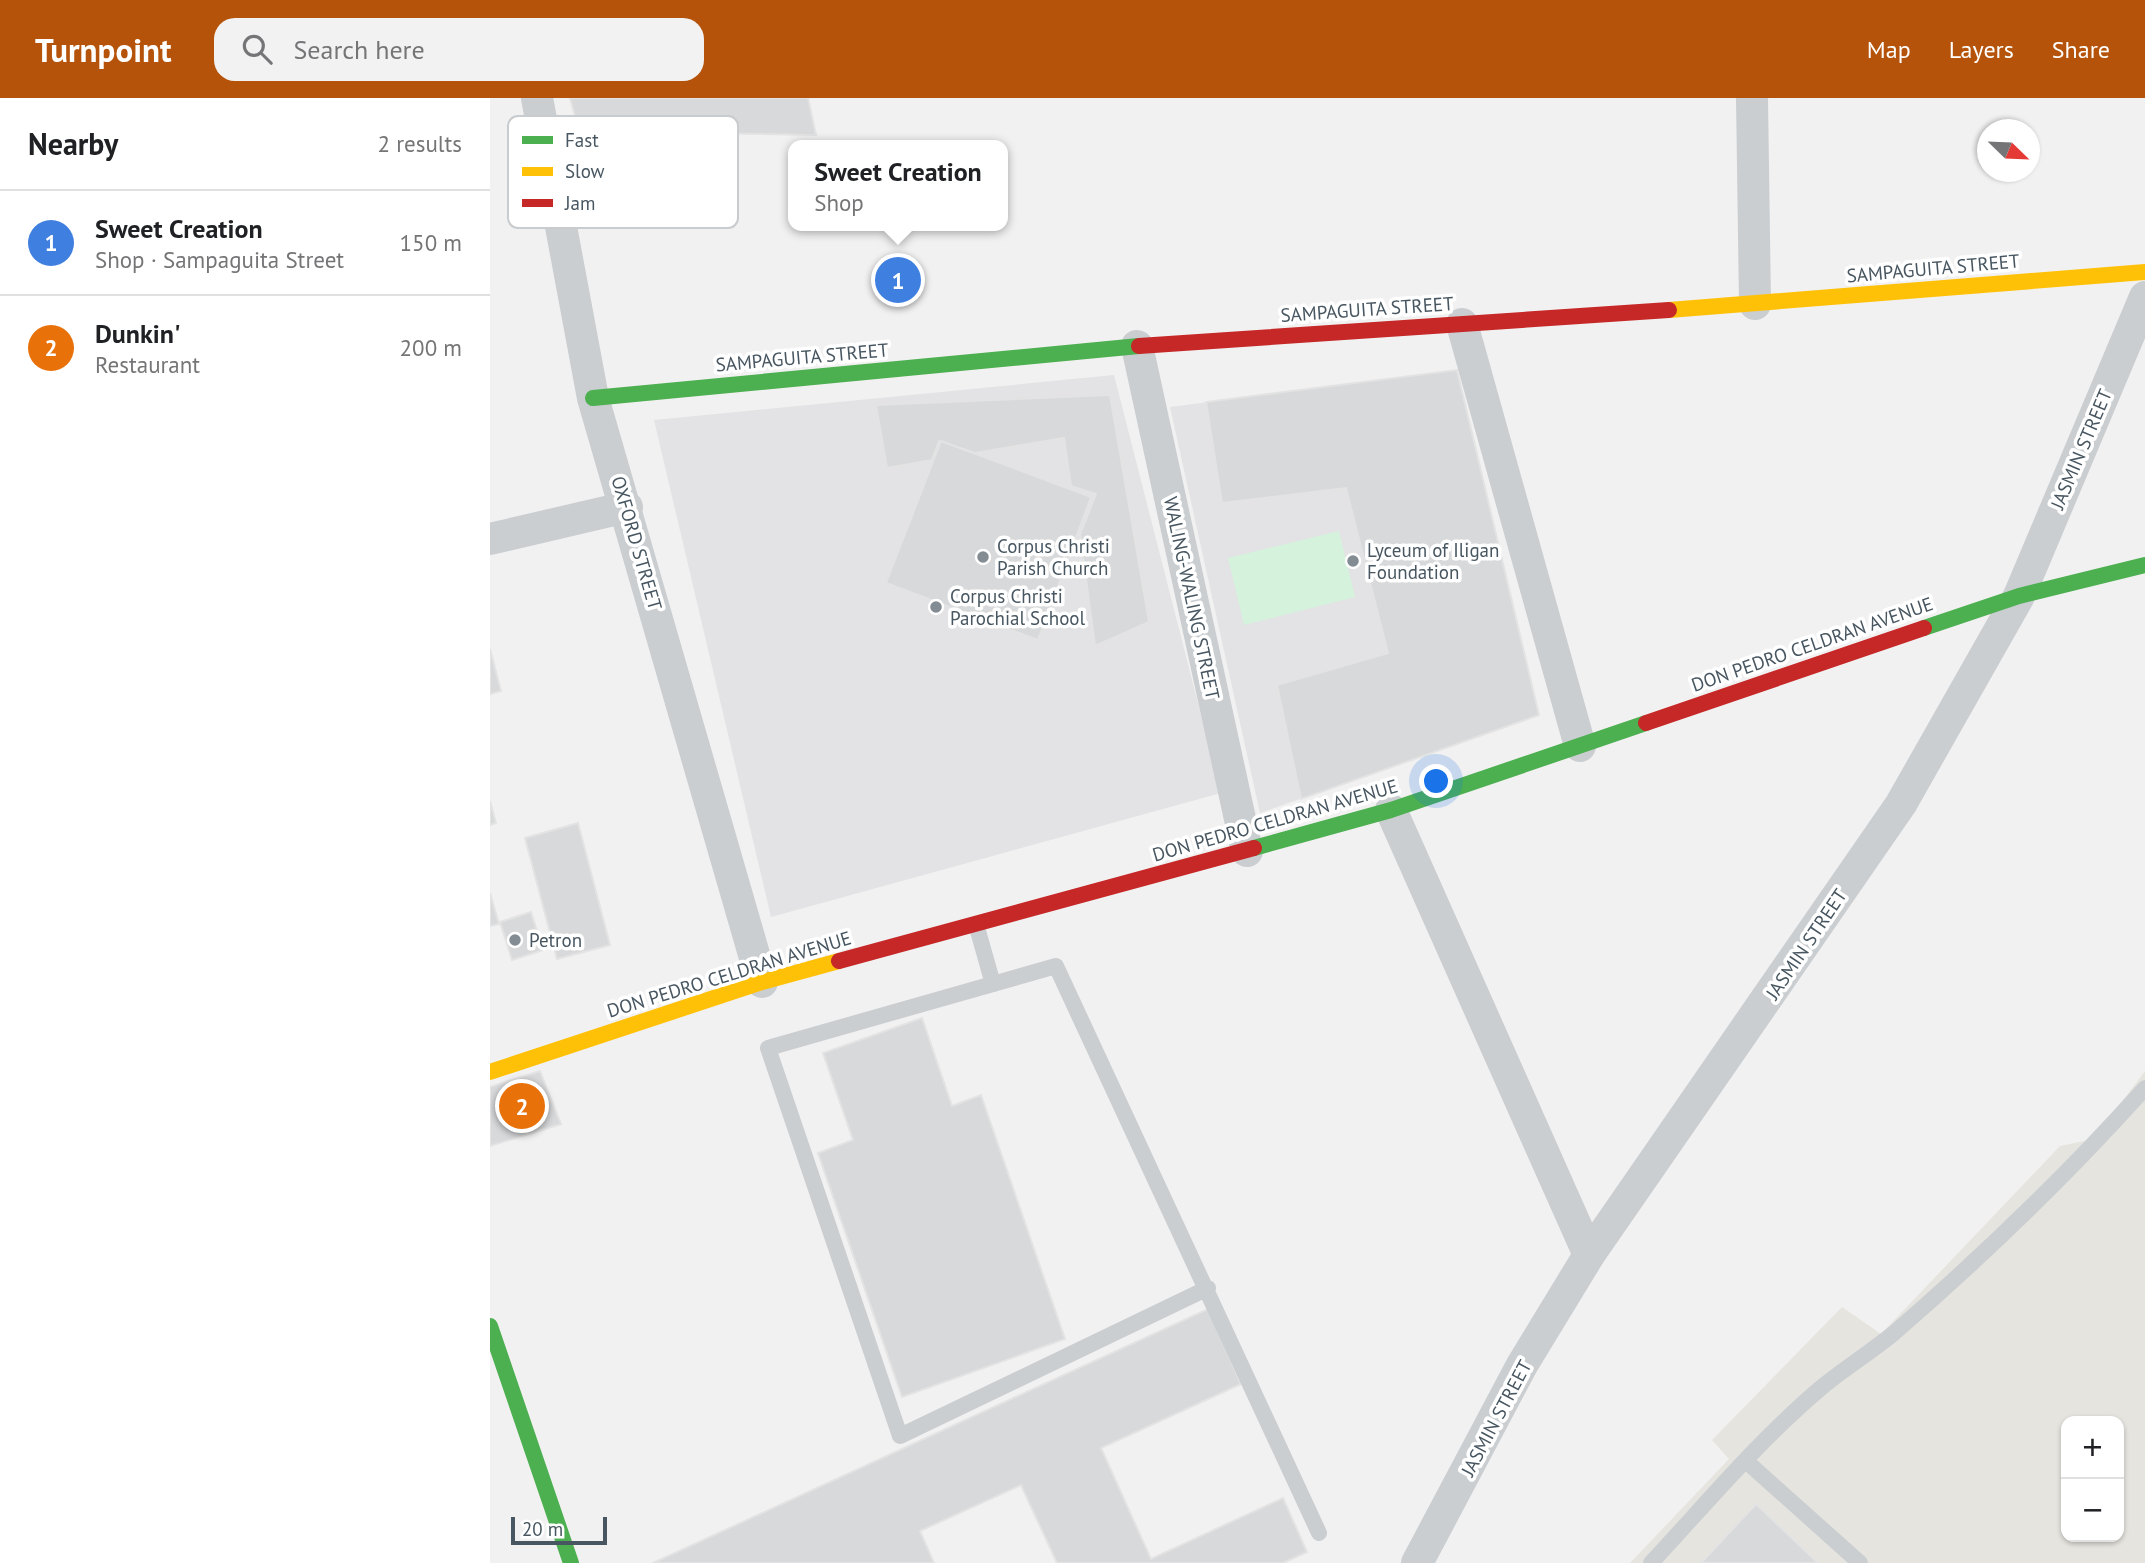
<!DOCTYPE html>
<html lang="en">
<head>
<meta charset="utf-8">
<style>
	body { margin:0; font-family:"PT Sans",sans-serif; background:#f2f2f2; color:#202124 }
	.controls { position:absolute; right:21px; bottom:21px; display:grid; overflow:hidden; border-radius:14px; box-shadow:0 2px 5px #0004 }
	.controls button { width:63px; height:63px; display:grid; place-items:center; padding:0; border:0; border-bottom:2px solid #e0e0e0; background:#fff; color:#202124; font:35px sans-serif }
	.compass { position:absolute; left:1487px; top:21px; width:63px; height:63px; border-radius:50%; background:#fff; box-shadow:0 2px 5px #0004; rotate:113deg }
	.scale { position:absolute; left:21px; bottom:18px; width:96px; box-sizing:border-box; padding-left:7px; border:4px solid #475660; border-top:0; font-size:19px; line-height:24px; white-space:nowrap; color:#475660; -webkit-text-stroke:5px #fff; paint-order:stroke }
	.you { position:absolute; left:947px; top:684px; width:24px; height:24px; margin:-18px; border:5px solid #fff; border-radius:50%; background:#1a73e8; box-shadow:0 0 0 10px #1a73e833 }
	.badge { display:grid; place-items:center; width:46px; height:46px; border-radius:50%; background:#b45309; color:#fff; font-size:23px; font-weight:700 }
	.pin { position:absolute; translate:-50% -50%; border:4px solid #fff; box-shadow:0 2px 7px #0006 }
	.popup { position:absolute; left:298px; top:42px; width:220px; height:91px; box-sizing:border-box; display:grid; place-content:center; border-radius:14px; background:#fff; filter:drop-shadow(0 2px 5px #0005); font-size:23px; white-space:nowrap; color:#757577 }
	.popup b { font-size:26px; color:#202124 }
	.popup::after { content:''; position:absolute; left:50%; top:100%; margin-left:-14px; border:14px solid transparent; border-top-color:#fff }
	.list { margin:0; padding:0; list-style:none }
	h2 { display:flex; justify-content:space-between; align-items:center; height:91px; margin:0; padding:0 28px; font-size:30px }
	h2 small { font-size:23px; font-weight:400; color:#757577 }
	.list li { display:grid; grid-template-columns:46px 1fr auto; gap:21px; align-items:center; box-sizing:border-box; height:105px; padding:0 28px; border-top:2px solid #e0e0e0 }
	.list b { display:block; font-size:26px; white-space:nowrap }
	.list p { margin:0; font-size:23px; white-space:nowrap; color:#757577 }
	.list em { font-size:23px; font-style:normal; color:#757577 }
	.icon { flex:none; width:38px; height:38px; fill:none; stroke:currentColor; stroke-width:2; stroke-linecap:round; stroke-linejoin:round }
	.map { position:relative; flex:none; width:1655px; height:1465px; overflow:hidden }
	header { display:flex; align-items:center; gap:42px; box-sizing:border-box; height:98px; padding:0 35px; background:#b45309; color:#fff }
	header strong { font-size:33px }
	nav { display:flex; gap:38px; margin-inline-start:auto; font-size:24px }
	.search { width:490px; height:63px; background:#f2f2f2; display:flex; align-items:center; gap:18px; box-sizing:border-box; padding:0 24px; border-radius:21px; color:#757577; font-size:26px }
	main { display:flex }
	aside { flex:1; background:#fff }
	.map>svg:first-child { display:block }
</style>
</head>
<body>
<header>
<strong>Turnpoint</strong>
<div class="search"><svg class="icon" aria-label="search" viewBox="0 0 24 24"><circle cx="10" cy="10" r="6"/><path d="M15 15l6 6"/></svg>Search here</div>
<nav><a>Map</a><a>Layers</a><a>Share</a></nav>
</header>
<main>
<aside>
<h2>Nearby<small>2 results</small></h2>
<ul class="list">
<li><span class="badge" style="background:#3f7fe0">1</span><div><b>Sweet Creation</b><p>Shop · Sampaguita Street</p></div><em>150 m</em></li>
<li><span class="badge" style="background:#e8710a">2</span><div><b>Dunkin'</b><p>Restaurant</p></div><em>200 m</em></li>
</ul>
</aside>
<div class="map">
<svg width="1655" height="1465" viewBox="0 0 1655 1465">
	<rect width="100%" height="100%" fill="#f2f1f1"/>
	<path fill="#e6e4df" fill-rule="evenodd" d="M1655 973V1465H1140L1239 1361 1222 1342 1352 1209 1391 1236 1570 1048 1604 1041ZM1576 1323H1629V1439H1576Z"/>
	<g fill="#e3e2e4">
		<polygon points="967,272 1049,617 770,715 680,309"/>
		<polygon points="624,277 731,695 281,819 164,322"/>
	</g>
	<polygon fill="#d5f2dd" points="849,433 865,499 754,527 738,460"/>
	<g fill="#d8d9da" stroke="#e3e3e4" stroke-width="2">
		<polygon points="80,0 318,0 326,37 89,33"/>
		<polygon points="967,272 1049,617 811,701 787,587 898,555 856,390 732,405 716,304"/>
		<polygon points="620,297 659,524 605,548 590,437 606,396 581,388 574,340 485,355 449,343 442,362 397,370 386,307"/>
		<polygon points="451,343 601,399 548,542 396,485"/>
		<polygon points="0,551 11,593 0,596"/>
		<polygon points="0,703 6,725 0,727"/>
		<polygon points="88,725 120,847 67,861 35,740"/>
		<polygon points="0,795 9,826 0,828"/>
		<polygon points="41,814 53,852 22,862 10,824"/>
		<polygon points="432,920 462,1008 491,997 575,1241 412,1299 328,1055 363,1042 333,955"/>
		<polygon points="50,973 71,1026 0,1048 0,989"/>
		<polygon points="718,1211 751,1286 611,1350 661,1461 793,1400 817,1454 793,1465 567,1465 531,1387 430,1433 444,1465 163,1465"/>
		<polygon points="1266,1406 1328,1465 1211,1465"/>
	</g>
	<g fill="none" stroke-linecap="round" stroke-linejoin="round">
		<g stroke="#caced1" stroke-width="16">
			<polyline points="486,826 503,886"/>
			<polyline points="718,1190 410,1338 278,950 566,868 829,1435"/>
			<polyline points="1256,1363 1370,1465"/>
			<path d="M1161 1465C1216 1406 1270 1341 1332 1289 1355 1270 1381 1254 1404 1235 1493 1158 1577 1077 1655 990"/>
		</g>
		<g stroke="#caced1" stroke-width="32">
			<polyline points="47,0 103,300 272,884"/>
			<polyline points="1262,0 1265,206"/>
			<polyline points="972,226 1090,648"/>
			<polyline points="647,248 757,753"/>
			<polyline points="0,441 137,409"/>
			<polyline points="901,712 1099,1157"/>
			<polyline points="927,1465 1032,1267 1099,1157 1411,706 1529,498 1655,199"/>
		</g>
		<g stroke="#4caf50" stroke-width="16">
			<polyline points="103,300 649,248"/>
			<polyline points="1434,530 1529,498 1655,467"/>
			<polyline points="764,750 901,712 1156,625"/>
			<polyline points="0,1228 81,1465"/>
		</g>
		<g stroke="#ffc107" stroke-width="16">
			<polyline points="1179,212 1655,174"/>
			<polyline points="0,974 272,884 349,863"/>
		</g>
		<g stroke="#c62828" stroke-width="16">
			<polyline points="649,248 1179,212"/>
			<polyline points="1156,625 1434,530"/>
			<polyline points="349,863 764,750"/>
		</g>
	</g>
	<g fill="#838c93" stroke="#fff" stroke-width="2.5">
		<circle cx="493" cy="459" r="7"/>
		<circle cx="863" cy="463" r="7"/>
		<circle cx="446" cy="509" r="7"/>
		<circle cx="25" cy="842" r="7"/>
	</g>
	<g text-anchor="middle" stroke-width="7" stroke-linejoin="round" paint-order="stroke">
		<g font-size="19" fill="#475660" stroke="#fff">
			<text transform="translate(1443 170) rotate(-5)" y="7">SAMPAGUITA STREET</text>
			<text transform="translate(877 211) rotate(-4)" y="7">SAMPAGUITA STREET</text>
			<text transform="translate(312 259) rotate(-5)" y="7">SAMPAGUITA STREET</text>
			<text transform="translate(1591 351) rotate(-67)" y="7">JASMIN STREET</text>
			<text transform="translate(147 445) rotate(74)" y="7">OXFORD STREET</text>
			<text transform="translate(702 500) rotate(78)" y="7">WALING-WALING STREET</text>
			<text transform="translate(1322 546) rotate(-19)" y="7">DON PEDRO CELDRAN AVENUE</text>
			<text transform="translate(785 722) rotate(-16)" y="7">DON PEDRO CELDRAN AVENUE</text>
			<text transform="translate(1316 846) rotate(-56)" y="7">JASMIN STREET</text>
			<text transform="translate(239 876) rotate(-17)" y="7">DON PEDRO CELDRAN AVENUE</text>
			<text transform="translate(1006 1320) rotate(-62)" y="7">JASMIN STREET</text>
		</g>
		<g font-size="19" fill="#475660" stroke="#fff" text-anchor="start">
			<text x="507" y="455">Corpus Christi<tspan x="507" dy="22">Parish Church</tspan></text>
			<text x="877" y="459">Lyceum of Iligan<tspan x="877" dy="22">Foundation</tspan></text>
			<text x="460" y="505">Corpus Christi<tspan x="460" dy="22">Parochial School</tspan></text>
			<text x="39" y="849">Petron</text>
		</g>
	</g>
	<rect x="18" y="18" width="230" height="112" rx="10" fill="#fff" stroke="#c8cccf" stroke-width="2"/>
	<rect x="32" y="38" width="31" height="8" fill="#4caf50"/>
	<rect x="32" y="69" width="31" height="9" fill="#ffc107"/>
	<rect x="32" y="101" width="31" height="8" fill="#c62828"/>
	<g font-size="19" fill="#475660">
		<text x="75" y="49">Fast</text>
		<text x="75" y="80">Slow</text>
		<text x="75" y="112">Jam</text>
	</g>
</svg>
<div class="controls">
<button>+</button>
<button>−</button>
</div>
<svg class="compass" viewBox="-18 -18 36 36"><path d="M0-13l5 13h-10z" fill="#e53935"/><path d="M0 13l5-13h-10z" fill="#757577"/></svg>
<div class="scale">20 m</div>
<div class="you"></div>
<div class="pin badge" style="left:408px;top:182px;background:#3f7fe0">1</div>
<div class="popup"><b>Sweet Creation</b>Shop</div>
<div class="pin badge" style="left:32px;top:1008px;background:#e8710a">2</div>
</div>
</main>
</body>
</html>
